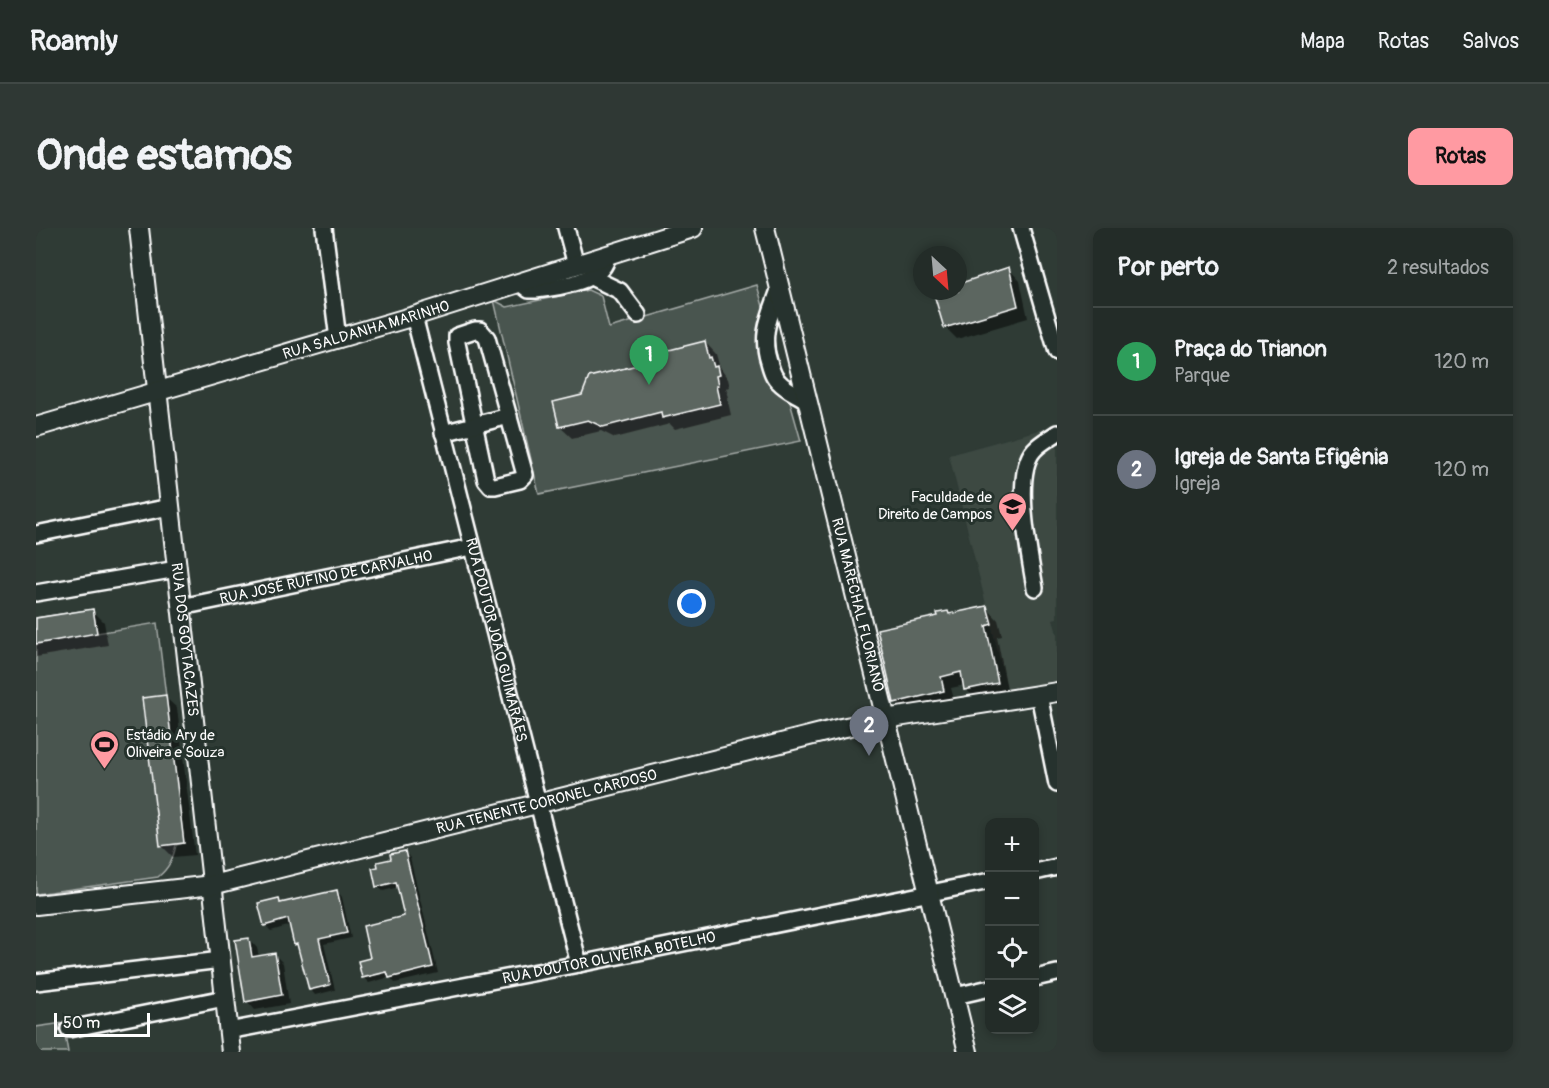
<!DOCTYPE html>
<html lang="pt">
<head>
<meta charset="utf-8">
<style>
	body { margin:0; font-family:Pangolin,sans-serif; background:#2f3834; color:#f1f3f6 }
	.controls { position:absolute; right:18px; bottom:18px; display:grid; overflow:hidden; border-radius:12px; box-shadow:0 3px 9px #0003 }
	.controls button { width:54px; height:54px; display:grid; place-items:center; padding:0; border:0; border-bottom:2px solid #404845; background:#232c28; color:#f1f3f6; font:30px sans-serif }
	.compass { position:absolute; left:877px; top:18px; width:54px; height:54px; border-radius:50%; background:#232c28; box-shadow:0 3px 9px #0003; rotate:154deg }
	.scale { position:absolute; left:18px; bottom:15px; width:96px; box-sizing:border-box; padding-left:6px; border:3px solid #fff; border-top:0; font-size:16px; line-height:21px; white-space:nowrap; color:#fff; -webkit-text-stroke:4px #26332d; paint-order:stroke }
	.you { position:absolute; left:656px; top:376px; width:21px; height:21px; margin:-15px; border:4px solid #fff; border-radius:50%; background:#1a73e8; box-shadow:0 0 0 9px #1a73e833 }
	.badge { display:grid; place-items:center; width:39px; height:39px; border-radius:50%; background:#ff9aa2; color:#fff; font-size:20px; font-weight:700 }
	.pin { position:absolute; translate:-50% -50px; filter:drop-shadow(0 2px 3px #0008) }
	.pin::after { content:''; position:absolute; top:32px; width:21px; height:18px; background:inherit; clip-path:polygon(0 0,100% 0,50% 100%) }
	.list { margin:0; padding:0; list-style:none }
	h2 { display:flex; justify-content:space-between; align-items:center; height:78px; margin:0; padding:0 24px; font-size:26px }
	h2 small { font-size:20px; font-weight:400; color:#a3a7a8 }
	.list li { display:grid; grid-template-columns:39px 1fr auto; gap:18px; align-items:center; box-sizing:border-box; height:108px; padding:0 24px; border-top:2px solid #404845 }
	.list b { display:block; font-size:22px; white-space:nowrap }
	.list p { margin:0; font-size:20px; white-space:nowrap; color:#a3a7a8 }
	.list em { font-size:20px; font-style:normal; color:#a3a7a8 }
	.icon { flex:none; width:33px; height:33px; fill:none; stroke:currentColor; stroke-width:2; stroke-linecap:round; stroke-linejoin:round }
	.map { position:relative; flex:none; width:1021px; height:824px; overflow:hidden; border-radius:12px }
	header { display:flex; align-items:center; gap:36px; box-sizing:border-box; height:84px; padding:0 30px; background:#232c28; border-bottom:2px solid #404845 }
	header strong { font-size:28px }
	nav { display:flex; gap:33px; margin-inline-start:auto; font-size:21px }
	.intro { display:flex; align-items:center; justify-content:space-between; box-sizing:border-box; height:144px; padding:0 36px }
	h1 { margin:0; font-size:42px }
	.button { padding:15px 27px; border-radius:12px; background:#ff9aa2; color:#111; font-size:21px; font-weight:700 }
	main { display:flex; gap:36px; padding:0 36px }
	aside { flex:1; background:#232c28; border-radius:12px; box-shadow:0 3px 9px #0003 }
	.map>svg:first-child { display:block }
</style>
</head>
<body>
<header>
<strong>Roamly</strong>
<nav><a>Mapa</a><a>Rotas</a><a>Salvos</a></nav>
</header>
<div class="intro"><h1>Onde estamos</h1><a class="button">Rotas</a></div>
<main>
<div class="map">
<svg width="1021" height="824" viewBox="0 0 1021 824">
	<rect width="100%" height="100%" fill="#2f3b35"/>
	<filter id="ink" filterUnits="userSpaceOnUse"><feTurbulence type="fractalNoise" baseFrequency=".0167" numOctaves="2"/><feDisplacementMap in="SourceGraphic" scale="12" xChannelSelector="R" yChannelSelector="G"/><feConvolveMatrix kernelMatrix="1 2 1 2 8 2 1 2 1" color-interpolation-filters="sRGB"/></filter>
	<g filter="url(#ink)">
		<polygon fill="#3c4842" points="1021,197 1021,390 1017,391 1021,406 1021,458 972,465 913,227"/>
		<g fill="#4a544f" stroke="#a4aaa7" stroke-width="1.5">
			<polygon points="721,57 765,213 503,266 458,72 471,79 552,62 565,68 573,100"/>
			<path d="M57 381 61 405 121 395 148 615 140 617C137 631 133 640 122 649L0 666V390Z"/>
			<polygon points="27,795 32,824 0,824 0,799"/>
		</g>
		<g fill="#0007">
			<polygon points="973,41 984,53 992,90 921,111 910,100 899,65 922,63"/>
			<polygon points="669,114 680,126 684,140 692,151 694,159 690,160 693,169 691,169 695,187 639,201 634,196 579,210 565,203 536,210 524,199 547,168 616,135"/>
			<polygon points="951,380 962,392 966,408 961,409 972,466 941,473 930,461 929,457 915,460 919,475 871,486 859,474 914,387"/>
			<polygon points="56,382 68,394 72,417 0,429 0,392"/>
			<polygon points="129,469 141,480 159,627 137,629 126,618"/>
			<polygon points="369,624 374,630 402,745 359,755 354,749 333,755 327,749 336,731 370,689 363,659 347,663 341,658 357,632"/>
			<polygon points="301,663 306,669 315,710 288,716 299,762 279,767 274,761 264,721 259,716 255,697 235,703 229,697 242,671 247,676"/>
			<polygon points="213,711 221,720 223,729 238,726 247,735 253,776 219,782 211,773"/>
		</g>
		<g fill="#5b6661" stroke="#fff" stroke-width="1.5">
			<polygon points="973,39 982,78 908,100 897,63 922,63 922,56"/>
			<polygon points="669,113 673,130 675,129 678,139 681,138 683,147 680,148 682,158 680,158 684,176 626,190 625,184 567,199 552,192 523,199 517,174 546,167 553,149 614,134 613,127"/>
			<polygon points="951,378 956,396 950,398 962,455 928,462 925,444 905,449 908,463 858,475 841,401 902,388 901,385 912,383 913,386"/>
			<polygon points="57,381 61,405 0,416 0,390"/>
			<polygon points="130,467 148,615 124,618 106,470"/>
			<polygon points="369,623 397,739 353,750 351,744 326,750 322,733 334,730 327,698 368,688 360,654 340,659 336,640 342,639 341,634 355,631 354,626"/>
			<polygon points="301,662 311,705 283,711 294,757 273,762 261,716 258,717 252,691 228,698 222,675 243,670 244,675"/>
			<polygon points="213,710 216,729 239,725 246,767 209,774 199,712"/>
		</g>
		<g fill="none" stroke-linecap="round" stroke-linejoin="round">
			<defs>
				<g id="minor">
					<polyline points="288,0 302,111"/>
					<polyline points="530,0 540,37"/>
					<polyline points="985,0 1021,124"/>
					<polyline points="555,49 584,63 602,87"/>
					<path d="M484 55 493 62H500C520 60 571 53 571 27"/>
					<path d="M743 62C734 88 724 106 733 134 735 141 737 149 743 154 750 162 761 166 770 172"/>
					<path id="s1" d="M378 88 543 736"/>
					<polygon points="439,102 444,102 451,110 489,247 484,252 459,258 455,258 450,252 421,115 421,108"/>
					<polyline points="407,205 473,188"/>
					<polyline points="0,306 134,279"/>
					<path d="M999 360C994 329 976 246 998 222 1004 215 1014 210 1021 205"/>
					<polyline points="0,365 141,341"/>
					<path id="s2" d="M145 379 436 319"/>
					<polyline points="1003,467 1021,556"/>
					<polyline points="999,644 1021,639"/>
					<polyline points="999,750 1021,745"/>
					<polyline points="0,754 185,732"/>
					<polyline points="919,768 954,760"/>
					<polyline points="33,801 189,770"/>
					<path id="s3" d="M192 803 543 736 954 653"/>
				</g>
				<g id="major">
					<path id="s4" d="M103 0 195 824"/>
					<path id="s5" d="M729 0 932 824"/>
					<path id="s6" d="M0 199 378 88 657 0"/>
					<path id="s7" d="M0 677 176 657 805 500 849 491 1021 464"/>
				</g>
			</defs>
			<use href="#minor" stroke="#fff" stroke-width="20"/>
			<use href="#major" stroke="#fff" stroke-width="22"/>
			<use href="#minor" stroke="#26332d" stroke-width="15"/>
			<use href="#major" stroke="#26332d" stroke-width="18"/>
		</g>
	</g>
	<defs>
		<symbol id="university-pin" viewBox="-11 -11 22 30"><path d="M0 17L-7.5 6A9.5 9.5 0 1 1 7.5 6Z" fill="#ff9aa2" stroke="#26332d"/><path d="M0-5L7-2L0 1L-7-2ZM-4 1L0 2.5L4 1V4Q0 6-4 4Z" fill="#111"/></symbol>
		<symbol id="stadium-pin" viewBox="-11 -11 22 30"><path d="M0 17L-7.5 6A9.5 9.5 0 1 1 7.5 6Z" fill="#ff9aa2" stroke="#26332d"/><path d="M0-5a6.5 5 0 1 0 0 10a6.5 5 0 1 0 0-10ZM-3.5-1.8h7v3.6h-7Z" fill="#111"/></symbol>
	</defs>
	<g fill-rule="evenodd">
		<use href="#university-pin" x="960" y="262" width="33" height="45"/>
		<use href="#stadium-pin" x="52" y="500" width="33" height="45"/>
	</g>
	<g text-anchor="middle" stroke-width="6" stroke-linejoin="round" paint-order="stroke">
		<g font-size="15" fill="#fff" stroke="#26332d">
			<text dy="5" stroke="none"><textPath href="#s6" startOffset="344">RUA SALDANHA MARINHO</textPath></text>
			<text dy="5" stroke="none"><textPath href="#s2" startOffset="148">RUA JOSÉ RUFINO DE CARVALHO</textPath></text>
			<text dy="5" stroke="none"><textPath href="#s5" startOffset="388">RUA MARECHAL FLORIANO</textPath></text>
			<text dy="5" stroke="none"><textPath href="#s4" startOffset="414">RUA DOS GOYTACAZES</textPath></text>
			<text dy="5" stroke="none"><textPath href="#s1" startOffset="334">RUA DOUTOR JOÃO GUIMARÃES</textPath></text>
			<text dy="5" stroke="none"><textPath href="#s7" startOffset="522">RUA TENENTE CORONEL CARDOSO</textPath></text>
			<text dy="5" stroke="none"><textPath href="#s3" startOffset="388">RUA DOUTOR OLIVEIRA BOTELHO</textPath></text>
		</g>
		<g font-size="15" fill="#fff" stroke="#26332d" text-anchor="end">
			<text x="956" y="274">Faculdade de<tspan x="956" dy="17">Direito de Campos</tspan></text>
			<text x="90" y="512" text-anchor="start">Estádio Ary de<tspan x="90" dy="17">Oliveira e Souza</tspan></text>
		</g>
	</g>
</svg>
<div class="controls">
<button>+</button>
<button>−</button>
<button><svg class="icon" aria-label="locate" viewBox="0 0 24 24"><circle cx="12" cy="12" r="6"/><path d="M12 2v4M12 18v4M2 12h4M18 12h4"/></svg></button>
<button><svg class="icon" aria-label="layers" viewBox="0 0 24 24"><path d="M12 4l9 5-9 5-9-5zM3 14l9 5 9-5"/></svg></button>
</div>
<svg class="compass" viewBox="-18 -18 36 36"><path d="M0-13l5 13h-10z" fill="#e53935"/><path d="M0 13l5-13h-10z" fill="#a3a7a8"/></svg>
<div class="scale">50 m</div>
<div class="you"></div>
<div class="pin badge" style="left:613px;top:157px;background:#2e9e5b">1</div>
<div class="pin badge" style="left:833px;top:528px;background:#6b7280">2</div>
</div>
<aside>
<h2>Por perto<small>2 resultados</small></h2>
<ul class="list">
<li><span class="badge" style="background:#2e9e5b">1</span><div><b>Praça do Trianon</b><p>Parque</p></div><em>120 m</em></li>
<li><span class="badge" style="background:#6b7280">2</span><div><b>Igreja de Santa Efigênia</b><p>Igreja</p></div><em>120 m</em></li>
</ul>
</aside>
</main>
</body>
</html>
